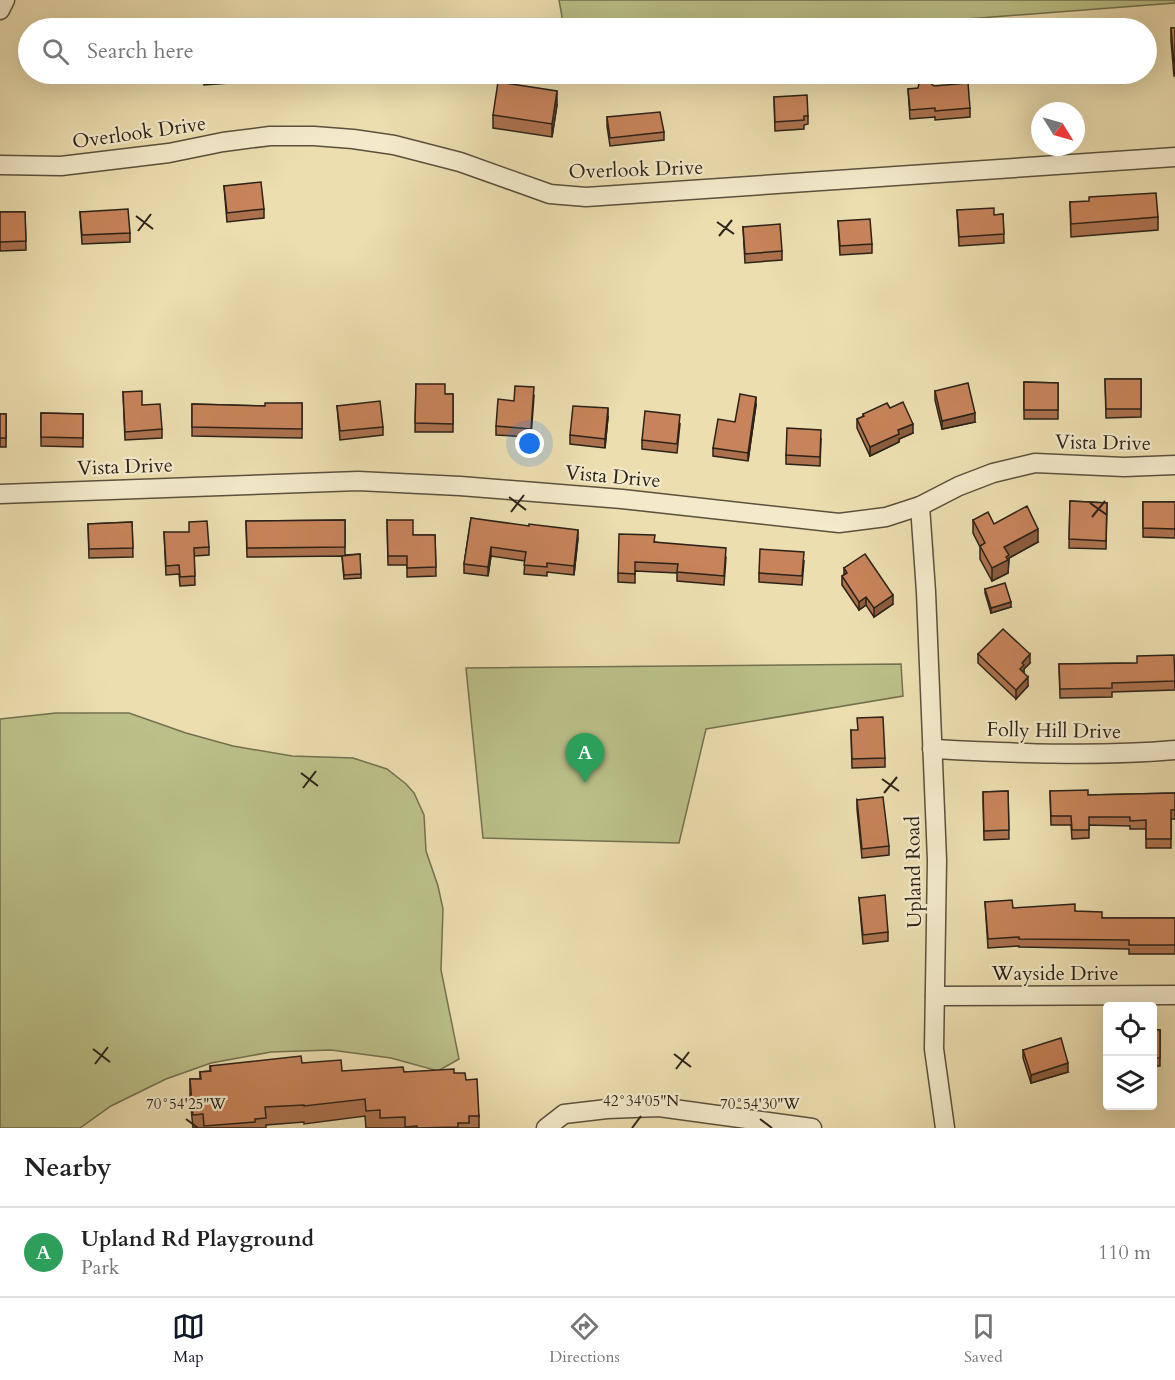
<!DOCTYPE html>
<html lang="en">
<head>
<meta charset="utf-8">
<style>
	body { margin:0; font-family:Cardo,serif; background:#f2f2f2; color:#222 }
	.controls { position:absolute; right:18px; bottom:18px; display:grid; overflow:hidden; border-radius:6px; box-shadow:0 6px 24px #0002 }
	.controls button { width:54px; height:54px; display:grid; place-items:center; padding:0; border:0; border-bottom:2px solid #e0e0e0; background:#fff; color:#222; font:30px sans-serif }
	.compass { position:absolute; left:1031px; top:102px; width:54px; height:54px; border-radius:50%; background:#fff; box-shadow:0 6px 24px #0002; rotate:127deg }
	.you { position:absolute; left:530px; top:444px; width:21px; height:21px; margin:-15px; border:4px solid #fff; border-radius:50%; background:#1a73e8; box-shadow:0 0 0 9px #1a73e833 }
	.badge { display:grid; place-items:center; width:39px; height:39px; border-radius:50%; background:#111827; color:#fff; font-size:20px; font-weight:700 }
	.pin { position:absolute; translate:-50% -50px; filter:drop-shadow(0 2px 3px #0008) }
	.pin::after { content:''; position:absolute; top:32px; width:21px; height:18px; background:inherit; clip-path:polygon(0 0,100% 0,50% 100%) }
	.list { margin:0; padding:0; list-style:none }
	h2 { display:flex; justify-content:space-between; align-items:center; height:78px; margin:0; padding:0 24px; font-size:26px }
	h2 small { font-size:20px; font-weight:400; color:#767676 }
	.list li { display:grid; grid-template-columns:39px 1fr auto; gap:18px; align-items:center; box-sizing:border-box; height:90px; padding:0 24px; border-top:2px solid #e0e0e0 }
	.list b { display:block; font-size:22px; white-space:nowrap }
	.list p { margin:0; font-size:20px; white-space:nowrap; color:#767676 }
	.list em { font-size:20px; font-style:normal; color:#767676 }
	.icon { flex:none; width:33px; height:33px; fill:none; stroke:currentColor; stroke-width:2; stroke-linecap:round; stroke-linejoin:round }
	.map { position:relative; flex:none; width:1175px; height:1128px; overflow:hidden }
	.search { position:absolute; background:#fff; box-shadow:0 6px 24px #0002; left:18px; right:18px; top:18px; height:66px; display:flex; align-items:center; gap:15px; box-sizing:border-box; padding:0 21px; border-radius:33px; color:#767676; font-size:22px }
	.sheet { height:168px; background:#fff }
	nav { display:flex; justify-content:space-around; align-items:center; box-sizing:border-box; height:84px; border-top:2px solid #e0e0e0; background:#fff; font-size:16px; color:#767676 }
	nav a { display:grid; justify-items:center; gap:3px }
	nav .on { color:#111827 }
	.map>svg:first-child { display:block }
</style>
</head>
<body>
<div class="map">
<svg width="1175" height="1128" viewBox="0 0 1175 1128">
	<rect width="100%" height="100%" fill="#ecdeaf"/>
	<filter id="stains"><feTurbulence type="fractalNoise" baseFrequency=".00333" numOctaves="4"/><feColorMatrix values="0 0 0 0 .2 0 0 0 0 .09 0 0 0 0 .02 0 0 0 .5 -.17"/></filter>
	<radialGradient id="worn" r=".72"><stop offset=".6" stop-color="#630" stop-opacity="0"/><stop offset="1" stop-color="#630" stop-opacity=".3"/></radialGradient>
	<g fill="#bbc088" stroke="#737150" stroke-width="1.5">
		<polygon points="559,0 1175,0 1175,3 851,28 564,28"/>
		<polygon points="901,664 903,696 706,729 679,843 483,838 466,668"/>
		<polygon points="56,713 129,713 186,733 233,746 292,756 353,758 387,769 406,784 414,793 424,815 426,851 438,886 443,909 441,970 459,1059 438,1071 391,1058 331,1050 271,1052 211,1063 166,1079 111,1106 80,1128 0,1128 0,719"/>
	</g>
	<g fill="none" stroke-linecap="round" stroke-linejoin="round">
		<defs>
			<g id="street">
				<polyline points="0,10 5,0"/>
				<polyline points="0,165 61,166 169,153 223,142 270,136 314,136 353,139 394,145 460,162 550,194 586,197 1175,157"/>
				<polyline points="0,494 358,481 460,486 622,499 839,523 886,517 920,506 959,486 993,473 1035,463 1124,467 1175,465"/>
				<polyline points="920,506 926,592 937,860 934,1049 945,1128"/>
				<path d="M932 749C1013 753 1094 757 1175 750"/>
				<polyline points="935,996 1175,995"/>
				<polyline points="546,1128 564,1114 607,1109 659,1107 812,1128"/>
			</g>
		</defs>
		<use href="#street" stroke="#5b513e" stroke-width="21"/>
		<use href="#street" stroke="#f3eacb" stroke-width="18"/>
	</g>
	<g fill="#ab714d" stroke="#2b2219" stroke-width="1.5">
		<polygon points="1171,28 1175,28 1175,76 1174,76 1171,41"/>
		<polygon points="49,74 112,74 49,76"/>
		<polygon points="192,74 243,74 243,82 204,85 203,75 192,76"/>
		<polygon points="1044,74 1117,74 1117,75 1099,76 1099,80 1045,83"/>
		<polygon points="908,89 970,108 970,117 935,120 935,117 910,119"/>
		<polygon points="774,97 808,116 808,124 804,125 804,129 775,131"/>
		<polygon points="557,105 552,137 493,128 493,115"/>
		<polygon points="607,117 664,132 664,140 610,146 607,126"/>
		<polygon points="224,186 264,209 264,218 227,222"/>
		<polygon points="1070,202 1158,217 1158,230 1071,237"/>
		<polygon points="957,210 994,215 1003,214 1004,243 959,246"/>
		<polygon points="0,212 25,212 26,250 0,251"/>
		<polygon points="80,212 130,233 130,242 82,244"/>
		<polygon points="838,221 872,244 872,253 840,255"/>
		<polygon points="743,227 782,251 782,260 745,263"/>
		<polygon points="1105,379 1141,379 1141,417 1106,418"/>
		<polygon points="1024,382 1058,383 1058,419 1024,419"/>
		<polygon points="416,384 445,394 453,394 453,432 415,432"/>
		<polygon points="935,391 975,422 942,429 935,400"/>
		<polygon points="123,392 142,405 162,429 162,438 125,440"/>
		<polygon points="534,396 531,437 496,435 496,426"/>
		<polygon points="302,403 302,438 192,436 192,404 265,406"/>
		<polygon points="756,405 748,461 713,456 713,448 735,422"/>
		<polygon points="337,406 383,427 383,435 340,440"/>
		<polygon points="890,408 913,433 899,439 899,442 870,456 857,428 857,419 863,417 863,414"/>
		<polygon points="41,413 83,414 83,447 41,446"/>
		<rect x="0" y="414" width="6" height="33"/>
		<polygon points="608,417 605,448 570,444 570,435"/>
		<polygon points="680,424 677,453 642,449 642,440"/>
		<polygon points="821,439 820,466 786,464 786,455"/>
		<polygon points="1070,501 1107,503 1106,549 1069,548"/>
		<polygon points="1143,502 1175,502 1175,538 1143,537"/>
		<polygon points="471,518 578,538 574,575 547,572 547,576 524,574 525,561 491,556 488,576 464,573 464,564"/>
		<polygon points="345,520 345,555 360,554 361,578 344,579 342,556 247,557 246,521"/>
		<polygon points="387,520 413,535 435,535 436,576 407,577 407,565 388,565"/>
		<polygon points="973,520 994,524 1038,542 1009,558 1008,573 992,581 980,559 980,547 973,533"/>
		<polygon points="132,522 133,557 89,558 88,524"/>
		<polygon points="164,532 209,547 209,555 194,556 195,585 180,586 179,574 166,575"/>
		<polygon points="655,542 726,557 724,585 677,581 677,573 635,571 635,583 618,582 618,573"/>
		<polygon points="804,561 802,585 759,582 759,573"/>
		<polygon points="844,568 893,604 874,617 866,605 859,610 842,585 842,576 844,575"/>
		<polygon points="985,589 1011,607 991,613 985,593"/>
		<polygon points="978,654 1030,663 1024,669 1024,673 1028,686 1016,699 978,663"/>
		<polygon points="1174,661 1175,690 1112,692 1112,697 1060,698 1059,664 1137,663"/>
		<polygon points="851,730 885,758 885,767 852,768"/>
		<polygon points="1008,791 1009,839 984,840 983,792"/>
		<polygon points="1050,791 1088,795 1175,793 1175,819 1171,819 1171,848 1146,848 1146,829 1130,829 1130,826 1089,825 1089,838 1072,839 1071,825 1051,825"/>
		<polygon points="857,800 889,846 889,855 862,858 857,809"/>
		<polygon points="859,898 888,932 888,941 863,944"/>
		<polygon points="985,902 1013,908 1075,911 1102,918 1175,918 1175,954 1129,954 1129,949 1019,947 1019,946 988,948"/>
		<rect x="1152" y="1030" width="8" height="36"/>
		<polygon points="1023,1050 1068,1072 1031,1083 1023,1058"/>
		<polygon points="302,1063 342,1071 454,1073 466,1080 479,1116 479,1128 366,1128 365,1116 304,1124 304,1122 266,1125 266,1128 193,1128 190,1097 190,1079 200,1079 200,1072 210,1071 210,1066"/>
	</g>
	<g fill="#8b5c3e" stroke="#2b2219" stroke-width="1.5">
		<polygon points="557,91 557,105 552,137 552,124"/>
		<polygon points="756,397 756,405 748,461 748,453"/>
		<polygon points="608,408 608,417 605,448 605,439"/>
		<polygon points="975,413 975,422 942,429 942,421"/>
		<polygon points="913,424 913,433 899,439 899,442 870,456 870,447 898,430"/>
		<polygon points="1038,529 1038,542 1009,558 1008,573 992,581 992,568 1004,547"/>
		<polygon points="578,530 578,538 574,575 574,566"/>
		<polygon points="491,547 491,556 488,576 488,567"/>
		<polygon points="893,595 893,604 874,617 874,608"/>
		<polygon points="866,597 866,605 859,610 859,602"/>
		<polygon points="1011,602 1011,607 991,613 991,608"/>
		<polygon points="1030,654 1030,663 1024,669 1024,674 1020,669 1022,663"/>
		<polygon points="1028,677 1028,686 1016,699 1016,690"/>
		<polygon points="1068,1063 1068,1072 1031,1083 1031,1075"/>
	</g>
	<g fill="#c78359" stroke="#2b2219" stroke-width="1.5">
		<polygon points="307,24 369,26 369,28 307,28"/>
		<polygon points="1171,28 1175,28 1175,63 1174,63"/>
		<polygon points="204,74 241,74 204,77"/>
		<polygon points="498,82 557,91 552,124 493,115"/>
		<polygon points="929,82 934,86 968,83 970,108 935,111 935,108 910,110 908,89 918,88 919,83"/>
		<polygon points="807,95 808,116 804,116 804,120 775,122 774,97"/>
		<polygon points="660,112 664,132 610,138 607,117"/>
		<polygon points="261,182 264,209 227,213 224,186"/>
		<polygon points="1156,193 1158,217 1071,224 1070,202 1089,201 1089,197"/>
		<polygon points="994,208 994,215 1003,214 1004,234 959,237 957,210"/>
		<polygon points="128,209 130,233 82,235 80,212"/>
		<polygon points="0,212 25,212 26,241 0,242"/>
		<polygon points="870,219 872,244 840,246 838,221"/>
		<polygon points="780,224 782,251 745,254 743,227"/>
		<polygon points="1105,379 1141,379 1141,409 1106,409"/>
		<polygon points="1024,382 1058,383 1058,410 1024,410"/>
		<polygon points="968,383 975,413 942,421 935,391"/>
		<polygon points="416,384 445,384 445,394 453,394 453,424 415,423"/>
		<polygon points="515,386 534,387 531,429 496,426 498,399 514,401"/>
		<polygon points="142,391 142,405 160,404 162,429 125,432 123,392"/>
		<polygon points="740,394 756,397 748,453 713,448 718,419 735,422"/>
		<polygon points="380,401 383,427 340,431 337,406"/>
		<polygon points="903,402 913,424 898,430 899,434 870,447 857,419 864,416 863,414 887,403 890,408"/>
		<polygon points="265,403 302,403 302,429 192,427 192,404 265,406"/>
		<polygon points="573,406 608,408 605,439 570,435"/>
		<polygon points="645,411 680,415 677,444 642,440"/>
		<polygon points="41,413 83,414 83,438 41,437"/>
		<rect x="0" y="414" width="6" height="24"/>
		<polygon points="787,428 821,430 820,457 786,455"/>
		<polygon points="1070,501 1107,503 1106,541 1069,539"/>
		<polygon points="1143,502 1175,502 1175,529 1143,528"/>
		<polygon points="1027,506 1038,529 1004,547 1009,555 1006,557 1008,560 992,568 980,546 985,543 973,520 988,512 994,524"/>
		<polygon points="471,518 529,526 529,524 578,530 574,566 547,563 547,567 524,565 526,552 491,547 488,567 464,564"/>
		<polygon points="345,520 345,547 247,548 246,521"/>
		<polygon points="387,520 413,520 413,535 435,535 436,567 407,568 407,556 388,556"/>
		<polygon points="207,521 209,547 194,548 195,576 180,577 179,565 166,566 164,532 189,532 189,522"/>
		<polygon points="132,522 133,548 89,549 88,524"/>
		<polygon points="619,534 655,535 654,542 726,548 724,576 677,572 678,564 635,562 635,574 618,573"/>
		<polygon points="760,549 804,552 802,576 759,573"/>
		<polygon points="360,554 361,574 344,575 342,556"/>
		<polygon points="865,554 893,595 874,608 866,597 859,602 842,576 847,573 844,568"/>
		<polygon points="1005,583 1011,602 991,608 985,589"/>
		<polygon points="1003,629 1030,654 1022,663 1024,665 1020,669 1028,677 1016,690 978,654"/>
		<polygon points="1174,655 1175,681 1112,683 1112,688 1060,689 1059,664 1137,663 1137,656"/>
		<polygon points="883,717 885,758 852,759 851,730 858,730 857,718"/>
		<polygon points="1088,790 1088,795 1175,793 1175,810 1171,810 1171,839 1146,839 1146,820 1130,821 1130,817 1089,817 1089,830 1072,830 1071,816 1051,816 1050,791"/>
		<polygon points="1008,791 1009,830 984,831 983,792"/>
		<polygon points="883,797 889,846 862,849 857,800"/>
		<polygon points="885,895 888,932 863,935 859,898"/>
		<polygon points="1012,900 1013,908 1075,904 1075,911 1102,912 1102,918 1175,918 1175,945 1129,945 1129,940 1019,939 1019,937 988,939 985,902"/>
		<rect x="1152" y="1030" width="8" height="28"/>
		<polygon points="1061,1038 1068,1063 1031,1075 1023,1050"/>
		<polygon points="301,1056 302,1063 341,1060 342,1071 403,1067 404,1072 454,1069 454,1073 465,1073 466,1080 477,1079 479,1116 469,1116 469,1123 458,1123 458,1127 417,1128 417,1126 405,1127 405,1117 380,1118 380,1110 366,1111 365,1099 304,1106 304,1105 265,1107 266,1118 255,1119 255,1122 204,1126 203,1114 193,1115 190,1079 201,1079 200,1072 211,1071 210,1066"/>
	</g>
	<path fill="none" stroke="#2b2219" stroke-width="2" d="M136 216 153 229M717 222 734 234M138 231 151 214M719 236 732 220M509 497 526 510M1090 503 1107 515M511 512 524 495M1092 517 1105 501M301 773 318 786M882 779 899 791M303 788 316 771M884 793 897 777M93 1049 110 1062M674 1054 691 1067M95 1064 108 1047M676 1069 689 1052M186 1119 198 1128M760 1119 772 1128M632 1128 641 1116"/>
	<g text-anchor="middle" stroke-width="4.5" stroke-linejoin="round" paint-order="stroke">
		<g font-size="20" fill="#2b2219" stroke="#f3eacb">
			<text transform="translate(139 132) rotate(-8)" y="7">Overlook Drive</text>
			<text transform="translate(636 169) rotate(-2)" y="7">Overlook Drive</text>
			<text transform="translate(1103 442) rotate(1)" y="7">Vista Drive</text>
			<text transform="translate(125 466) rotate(-2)" y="7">Vista Drive</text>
			<text transform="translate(613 476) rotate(5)" y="7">Vista Drive</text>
			<text transform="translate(1054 730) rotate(1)" y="7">Folly Hill Drive</text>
			<text transform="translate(913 872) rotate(-91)" y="7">Upland Road</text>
			<text x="1055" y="980">Wayside Drive</text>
		</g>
	</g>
	<g font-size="15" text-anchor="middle" fill="#2b2219" stroke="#f3eacb" stroke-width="4.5" stroke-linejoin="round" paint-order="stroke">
		<text x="641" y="1106">42°34'05"N</text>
		<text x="186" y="1109">70°54'25"W</text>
		<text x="760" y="1109">70°54'30"W</text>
	</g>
	<rect width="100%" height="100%" filter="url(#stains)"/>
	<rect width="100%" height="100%" fill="url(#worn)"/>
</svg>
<div class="controls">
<button><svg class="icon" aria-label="locate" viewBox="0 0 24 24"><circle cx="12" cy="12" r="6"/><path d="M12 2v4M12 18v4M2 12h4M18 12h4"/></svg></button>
<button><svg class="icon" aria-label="layers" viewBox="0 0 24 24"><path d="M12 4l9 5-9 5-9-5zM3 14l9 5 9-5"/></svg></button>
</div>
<svg class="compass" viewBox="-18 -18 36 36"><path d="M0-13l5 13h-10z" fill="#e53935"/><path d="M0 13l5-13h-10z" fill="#767676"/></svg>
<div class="you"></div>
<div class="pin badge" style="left:585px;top:783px;background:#2e9e5b">A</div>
<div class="search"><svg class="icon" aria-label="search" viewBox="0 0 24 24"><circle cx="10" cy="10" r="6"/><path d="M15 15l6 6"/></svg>Search here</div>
</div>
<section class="sheet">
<h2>Nearby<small></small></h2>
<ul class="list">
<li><span class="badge" style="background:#2e9e5b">A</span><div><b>Upland Rd Playground</b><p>Park</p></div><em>110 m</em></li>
</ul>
</section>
<nav>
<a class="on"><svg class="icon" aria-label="map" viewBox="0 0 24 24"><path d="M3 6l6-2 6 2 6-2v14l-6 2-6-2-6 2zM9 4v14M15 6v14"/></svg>Map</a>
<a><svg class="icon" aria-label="directions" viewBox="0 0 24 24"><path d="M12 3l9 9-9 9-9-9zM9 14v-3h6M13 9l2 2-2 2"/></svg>Directions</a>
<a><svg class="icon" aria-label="saved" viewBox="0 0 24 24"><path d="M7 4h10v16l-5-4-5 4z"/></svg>Saved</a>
</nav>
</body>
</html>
